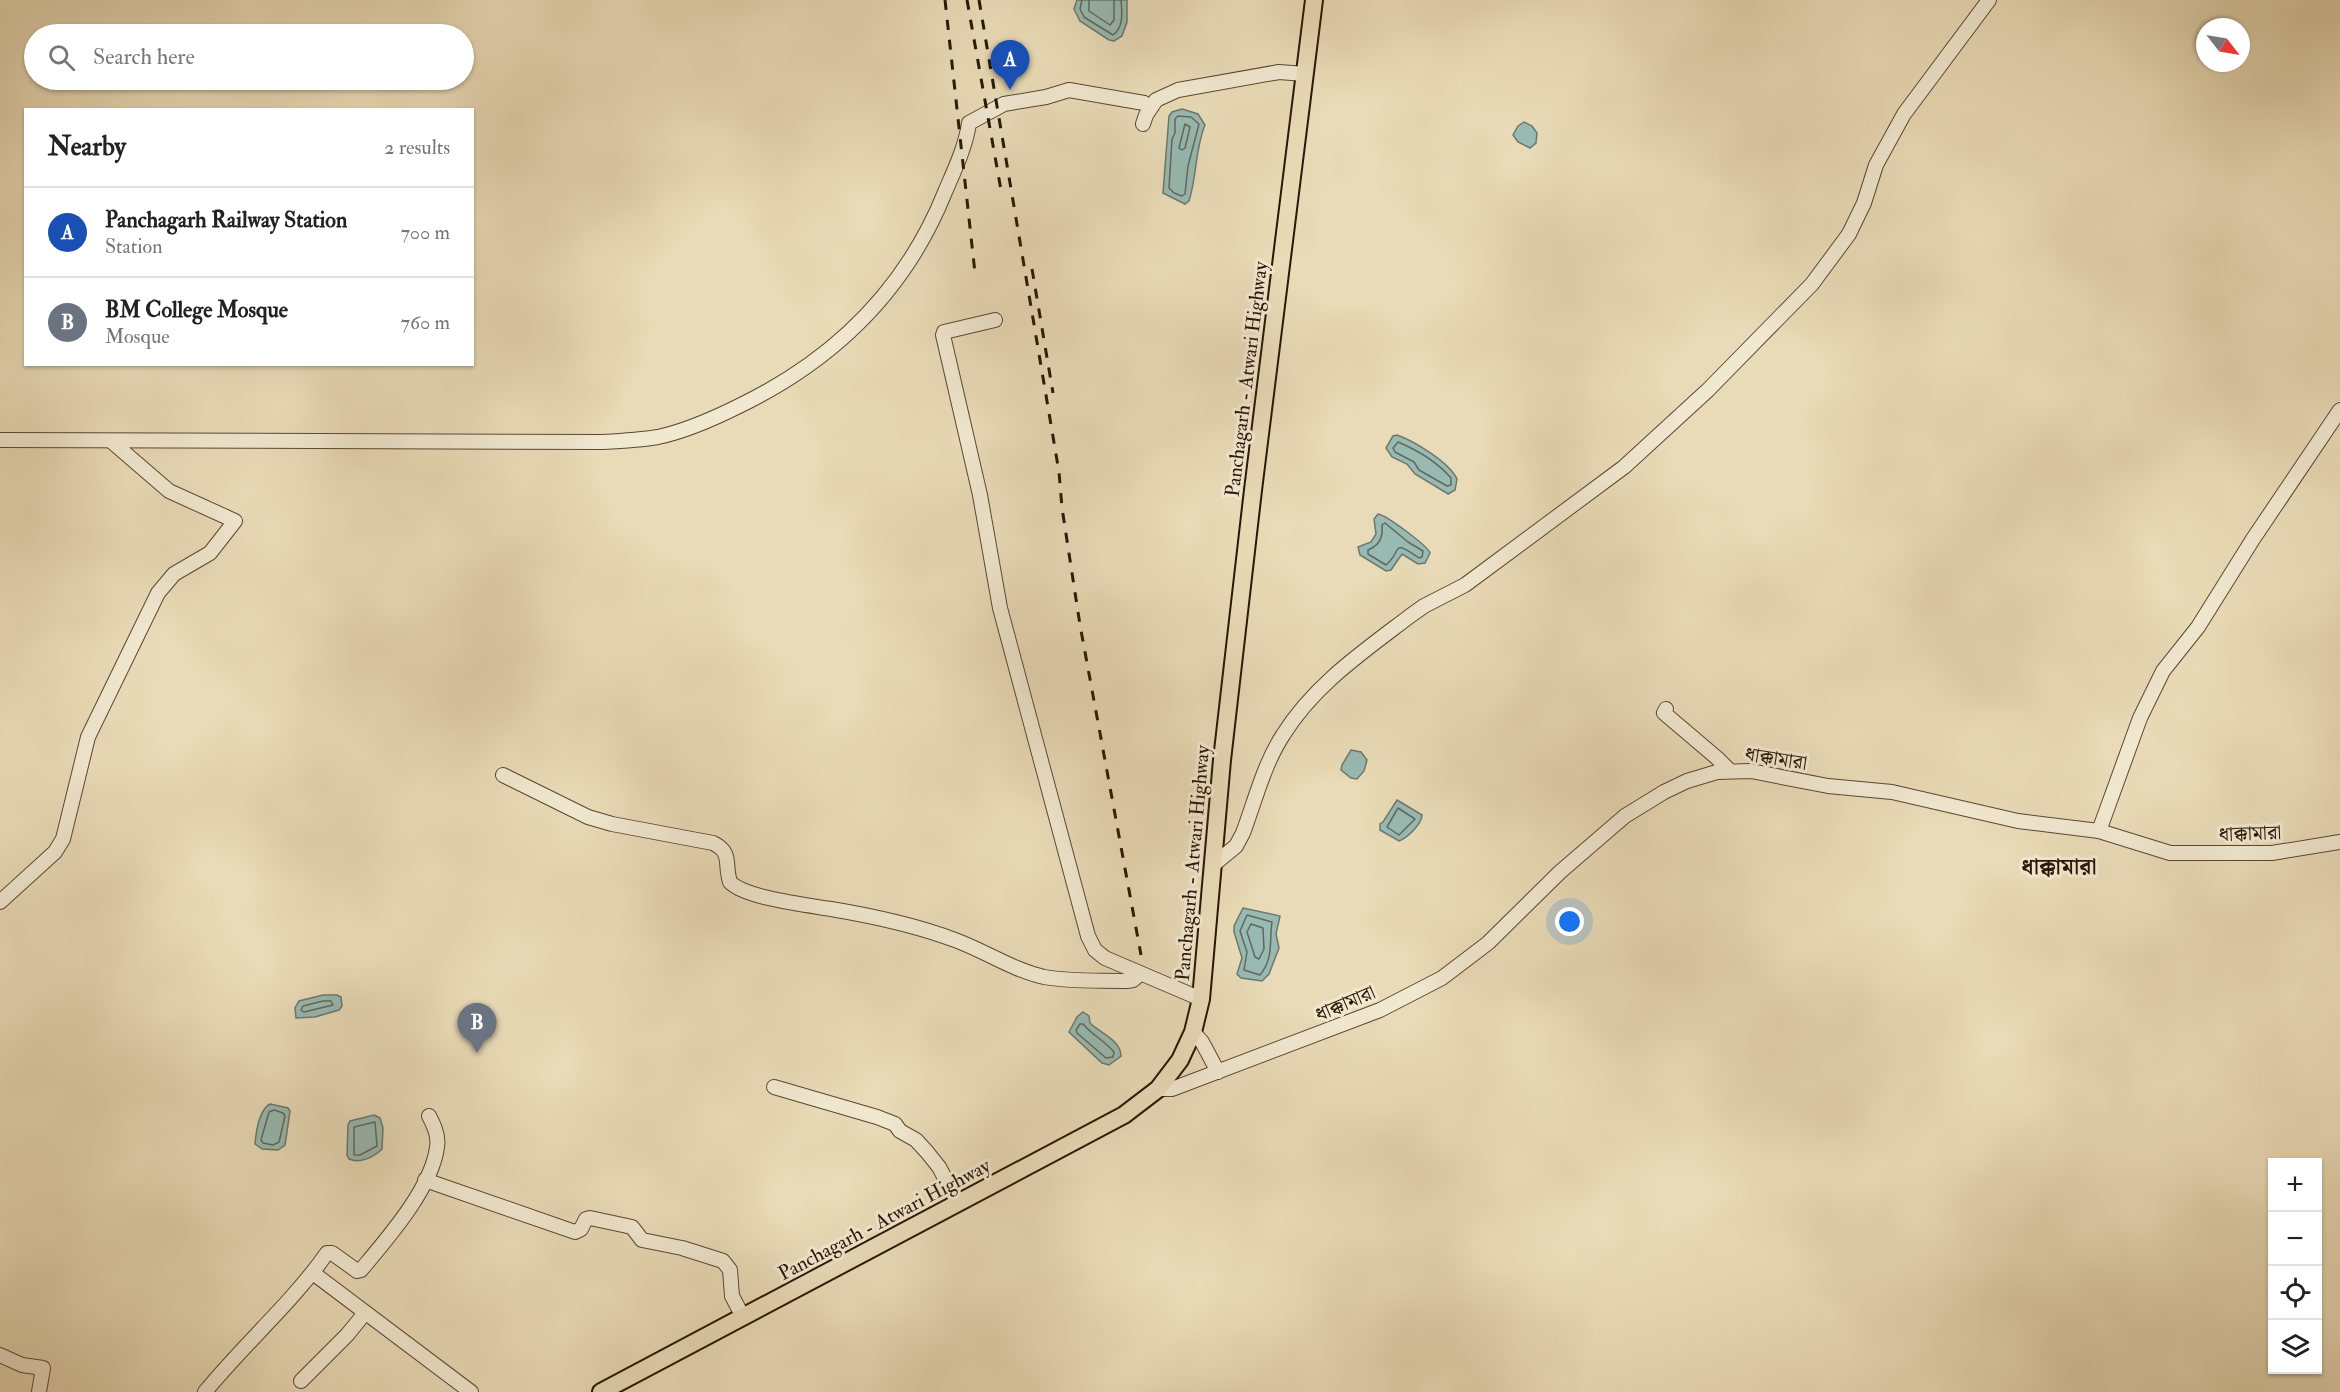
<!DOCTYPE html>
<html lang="en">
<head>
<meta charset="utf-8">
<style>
	body { margin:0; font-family:"IM FELL Double Pica","Noto Serif Bengali",serif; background:#f6f6f6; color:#222 }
	.controls { position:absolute; right:18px; bottom:18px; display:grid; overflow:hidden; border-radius:0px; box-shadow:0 2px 4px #0004 }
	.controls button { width:54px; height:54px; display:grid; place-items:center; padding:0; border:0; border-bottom:2px solid #e0e0e0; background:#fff; color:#222; font:30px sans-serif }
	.compass { position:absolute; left:2196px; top:18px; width:54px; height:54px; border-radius:50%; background:#fff; box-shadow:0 2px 4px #0004; rotate:121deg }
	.you { position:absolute; left:1570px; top:922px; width:21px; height:21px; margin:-15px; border:4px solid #fff; border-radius:50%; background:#1a73e8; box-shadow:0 0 0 9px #1a73e833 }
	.badge { display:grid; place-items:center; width:39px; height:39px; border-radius:50%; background:#b45309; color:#fff; font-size:20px; font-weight:700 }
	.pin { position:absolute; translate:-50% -50px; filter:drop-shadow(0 2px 3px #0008) }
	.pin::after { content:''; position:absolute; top:32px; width:21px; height:18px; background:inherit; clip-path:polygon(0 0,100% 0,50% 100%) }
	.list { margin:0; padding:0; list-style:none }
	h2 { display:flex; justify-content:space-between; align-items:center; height:78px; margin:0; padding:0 24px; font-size:26px }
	h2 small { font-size:20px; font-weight:400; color:#767676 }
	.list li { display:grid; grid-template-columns:39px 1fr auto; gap:18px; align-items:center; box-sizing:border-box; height:90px; padding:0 24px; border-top:2px solid #e0e0e0 }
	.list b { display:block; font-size:22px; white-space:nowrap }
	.list p { margin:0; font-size:20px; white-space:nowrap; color:#767676 }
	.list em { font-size:20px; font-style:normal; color:#767676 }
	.icon { flex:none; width:33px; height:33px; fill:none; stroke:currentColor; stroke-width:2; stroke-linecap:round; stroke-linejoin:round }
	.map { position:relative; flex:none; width:2340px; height:1392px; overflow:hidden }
	.search { position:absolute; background:#fff; box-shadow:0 2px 4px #0004; left:24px; top:24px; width:450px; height:66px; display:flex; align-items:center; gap:15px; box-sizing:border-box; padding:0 21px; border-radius:33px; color:#767676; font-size:22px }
	.panel { position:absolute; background:#fff; box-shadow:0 2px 4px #0004; left:24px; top:108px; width:450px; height:258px; border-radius:0px }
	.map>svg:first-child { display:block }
</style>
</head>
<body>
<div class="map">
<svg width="2340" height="1392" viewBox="0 0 2340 1392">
	<rect width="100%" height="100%" fill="#e9dbb7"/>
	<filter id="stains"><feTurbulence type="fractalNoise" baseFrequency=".00333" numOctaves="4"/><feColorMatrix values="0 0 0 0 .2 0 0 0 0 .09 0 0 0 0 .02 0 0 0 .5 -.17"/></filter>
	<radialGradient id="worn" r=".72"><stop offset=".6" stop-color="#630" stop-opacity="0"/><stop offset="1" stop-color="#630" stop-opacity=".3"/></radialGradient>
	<g fill="#98bab3" stroke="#6c786e" stroke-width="1.5">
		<polygon points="1077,0 1127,0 1127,22 1122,36 1114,41 1109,40 1080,21 1074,9"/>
		<path d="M1182 109 1198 114 1205 125C1195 149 1197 176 1189 201L1185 204 1163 193 1169 116 1172 112Z"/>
		<polygon points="1524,122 1532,126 1537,133 1536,143 1530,148 1518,142 1513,135 1518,126"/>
		<path d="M1397 435C1414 441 1449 462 1457 479L1455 490 1448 494 1445 492 1415 474 1407 464 1392 457 1386 448 1393 436Z"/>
		<path d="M1378 514C1386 515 1428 546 1430 553L1425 563 1418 564 1402 554 1391 570 1386 571 1360 555 1358 547 1371 542 1376 534 1374 519Z"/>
		<polygon points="1351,750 1361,752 1367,760 1364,771 1357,779 1351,778 1341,770 1342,765"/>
		<path d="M1397 800 1422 815C1422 824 1407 838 1399 841L1380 830V824L1383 822Z"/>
		<polygon points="1243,908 1280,916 1276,934 1279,948 1269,974 1262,981 1241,978 1237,974 1242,958 1234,932 1234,926"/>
		<polygon points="323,995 337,995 341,997 342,1006 339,1010 315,1017 296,1018 295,1008 299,1001"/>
		<path d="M1083 1012 1089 1016 1090 1023C1100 1033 1121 1040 1121 1056L1109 1065 1102 1063 1069 1032 1077 1017Z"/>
		<path d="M270 1104 288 1108 290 1111 285 1145 278 1150 262 1149 255 1144C256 1132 259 1110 270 1104Z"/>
		<path d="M374 1115 380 1118 383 1128 382 1149C374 1157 360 1164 349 1159L347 1155 348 1125 350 1121Z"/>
	</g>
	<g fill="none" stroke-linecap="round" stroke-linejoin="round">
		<g stroke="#61685d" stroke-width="1.5">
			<path d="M1082 0 1080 9 1084 17 1113 35C1124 27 1122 12 1121 0"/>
			<polyline points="1089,0 1089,11 1110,25 1114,20 1114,0"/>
			<polygon points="1178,116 1191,117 1199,124 1188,166 1185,194 1182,196 1174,193 1169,188 1172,139 1175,133 1175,119"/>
			<polygon points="1185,124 1190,127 1185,148 1182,150 1179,148"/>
			<path d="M1398 442C1417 450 1438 463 1451 478V485L1447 486 1419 470 1414 462 1395 452 1393 448Z"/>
			<path d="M1385 523 1408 542 1423 551 1422 557 1419 558C1390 538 1403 551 1386 565L1368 554V550C1380 545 1383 537 1382 525Z"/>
			<polygon points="1398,808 1415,819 1399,835 1387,827"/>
			<path d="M1247 915 1272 922C1269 942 1274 958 1260 975L1244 970 1247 952 1240 931Z"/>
			<polygon points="1251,924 1263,928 1264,949 1259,959 1255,957 1247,932"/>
			<polygon points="323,1001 331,1001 333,1005 304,1012 301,1010 303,1006"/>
			<path d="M1080 1024H1083C1092 1035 1105 1041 1114 1052L1113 1057 1106 1058 1077 1033 1076 1030Z"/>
			<polygon points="274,1110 283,1113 285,1116 279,1142 273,1145 263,1143 261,1140 269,1112"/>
			<polygon points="375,1122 377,1146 360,1155 354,1155 354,1127"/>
		</g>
		<defs>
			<g id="minor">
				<polyline points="1143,124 1146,115 1156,100 1178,90 1279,72 1305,74"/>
				<polyline points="995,320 944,332 943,335 980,495 1000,608 1088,936 1095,950 1105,958 1201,999"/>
				<path d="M0 440 603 442C622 441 640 440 658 437 686 431 713 419 739 406 834 360 905 292 945 192 954 171 966 146 969 123L1004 104 1046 97 1069 90 1144 103 1151 107"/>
				<polyline points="1666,709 1664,713 1717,758 1729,770"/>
				<path d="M503 775 588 817 612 824 713 843C733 853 724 864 730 882 745 898 807 905 831 909 873 916 915 925 955 940 985 951 1013 970 1044 977 1071 982 1100 980 1127 981L1133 980 1140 974"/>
				<polyline points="2099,831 2140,718 2163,671 2198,627 2253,539 2340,410"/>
				<path d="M1213 865 1236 846 1243 833C1255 801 1264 764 1283 735 1314 685 1364 651 1410 616L1424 606 1465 585 1624 467 1708 390 1812 284 1849 234 1864 203 1876 165 1904 114 1989 0"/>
				<polyline points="0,902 55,852 63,839 88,737 158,593 174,574 210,553 235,521 169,491 111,441"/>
				<polyline points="1193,1032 1202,1042 1218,1072"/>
				<polyline points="774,1087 877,1117 895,1124 900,1131 916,1140 927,1152 939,1167 958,1203"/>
				<polyline points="1158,1089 1172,1089 1380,1010 1442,978 1488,943 1560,872 1625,816 1664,792 1687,781 1717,772 1751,771 1828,786 1892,792 2018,821 2099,831 2170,853 2272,853 2340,842"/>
				<polyline points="425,1180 575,1232 581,1229 586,1219 590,1218 632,1227 642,1240 682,1248 723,1261 730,1270 732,1296 743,1317"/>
				<polyline points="313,1273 471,1392"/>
				<polyline points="0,1355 22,1365 43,1368 39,1392"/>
				<polyline points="301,1381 347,1335 365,1313"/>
				<path d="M205 1392C244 1344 291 1304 327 1253H332L357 1271 361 1270C387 1239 432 1188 437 1147 439 1137 434 1125 429 1116"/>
			</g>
			<polyline id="major" points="601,1392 1124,1115 1158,1089 1180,1060 1193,1032 1201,999 1222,760 1253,490 1314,0"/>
		</defs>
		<use href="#minor" stroke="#5a4733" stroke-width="16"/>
		<use href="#major" stroke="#2a1607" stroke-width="20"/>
		<use href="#minor" stroke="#f1e8d0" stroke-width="14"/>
		<use href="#major" stroke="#e9dbb7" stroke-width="16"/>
		<g stroke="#2a1607" stroke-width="3" stroke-dasharray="10 10" stroke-linecap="butt">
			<polyline points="945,0 975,273"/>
			<polyline points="967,0 1001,190"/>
			<polyline points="979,0 1059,472 1062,508 1080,625 1141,955"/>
			<polyline points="1032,269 1053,393"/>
		</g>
	</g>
	<g text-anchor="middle" stroke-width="6" stroke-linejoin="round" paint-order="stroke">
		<g font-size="20" fill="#2a1607" stroke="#f1e8d0">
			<text transform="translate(1246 379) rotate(-83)" y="7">Panchagarh - Atwari Highway</text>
			<text transform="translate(1776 758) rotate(9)" y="7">ধাক্কামারা</text>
			<text transform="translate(2250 833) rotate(-2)" y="7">ধাক্কামারা</text>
			<text transform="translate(1192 863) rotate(-85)" y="7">Panchagarh - Atwari Highway</text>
			<text transform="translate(1345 1003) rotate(-23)" y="7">ধাক্কামারা</text>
			<text transform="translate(884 1219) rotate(-28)" y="7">Panchagarh - Atwari Highway</text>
		</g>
		<g font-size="22" font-weight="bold" fill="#2a1607" stroke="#f1e8d0">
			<text x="2059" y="874">ধাক্কামারা</text>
		</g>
	</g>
	<rect width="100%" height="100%" filter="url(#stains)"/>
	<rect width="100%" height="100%" fill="url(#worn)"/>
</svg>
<div class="controls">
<button>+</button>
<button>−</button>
<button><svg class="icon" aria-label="locate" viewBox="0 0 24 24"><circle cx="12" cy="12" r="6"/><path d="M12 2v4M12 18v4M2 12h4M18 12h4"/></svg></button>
<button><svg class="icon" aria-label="layers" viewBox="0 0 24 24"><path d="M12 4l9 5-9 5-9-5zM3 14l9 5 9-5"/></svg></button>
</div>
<svg class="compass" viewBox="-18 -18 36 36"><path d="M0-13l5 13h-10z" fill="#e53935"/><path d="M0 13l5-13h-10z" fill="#767676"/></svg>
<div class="you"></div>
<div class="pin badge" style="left:1010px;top:90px;background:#1a4fb4">A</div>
<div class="pin badge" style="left:477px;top:1053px;background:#6b7280">B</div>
<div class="search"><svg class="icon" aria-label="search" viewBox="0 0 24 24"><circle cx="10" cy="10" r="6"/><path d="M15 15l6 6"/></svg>Search here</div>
<section class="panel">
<h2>Nearby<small>2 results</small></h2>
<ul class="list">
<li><span class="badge" style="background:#1a4fb4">A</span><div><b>Panchagarh Railway Station</b><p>Station</p></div><em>700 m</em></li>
<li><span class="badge" style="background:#6b7280">B</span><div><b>BM College Mosque</b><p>Mosque</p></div><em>760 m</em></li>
</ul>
</section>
</div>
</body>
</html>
